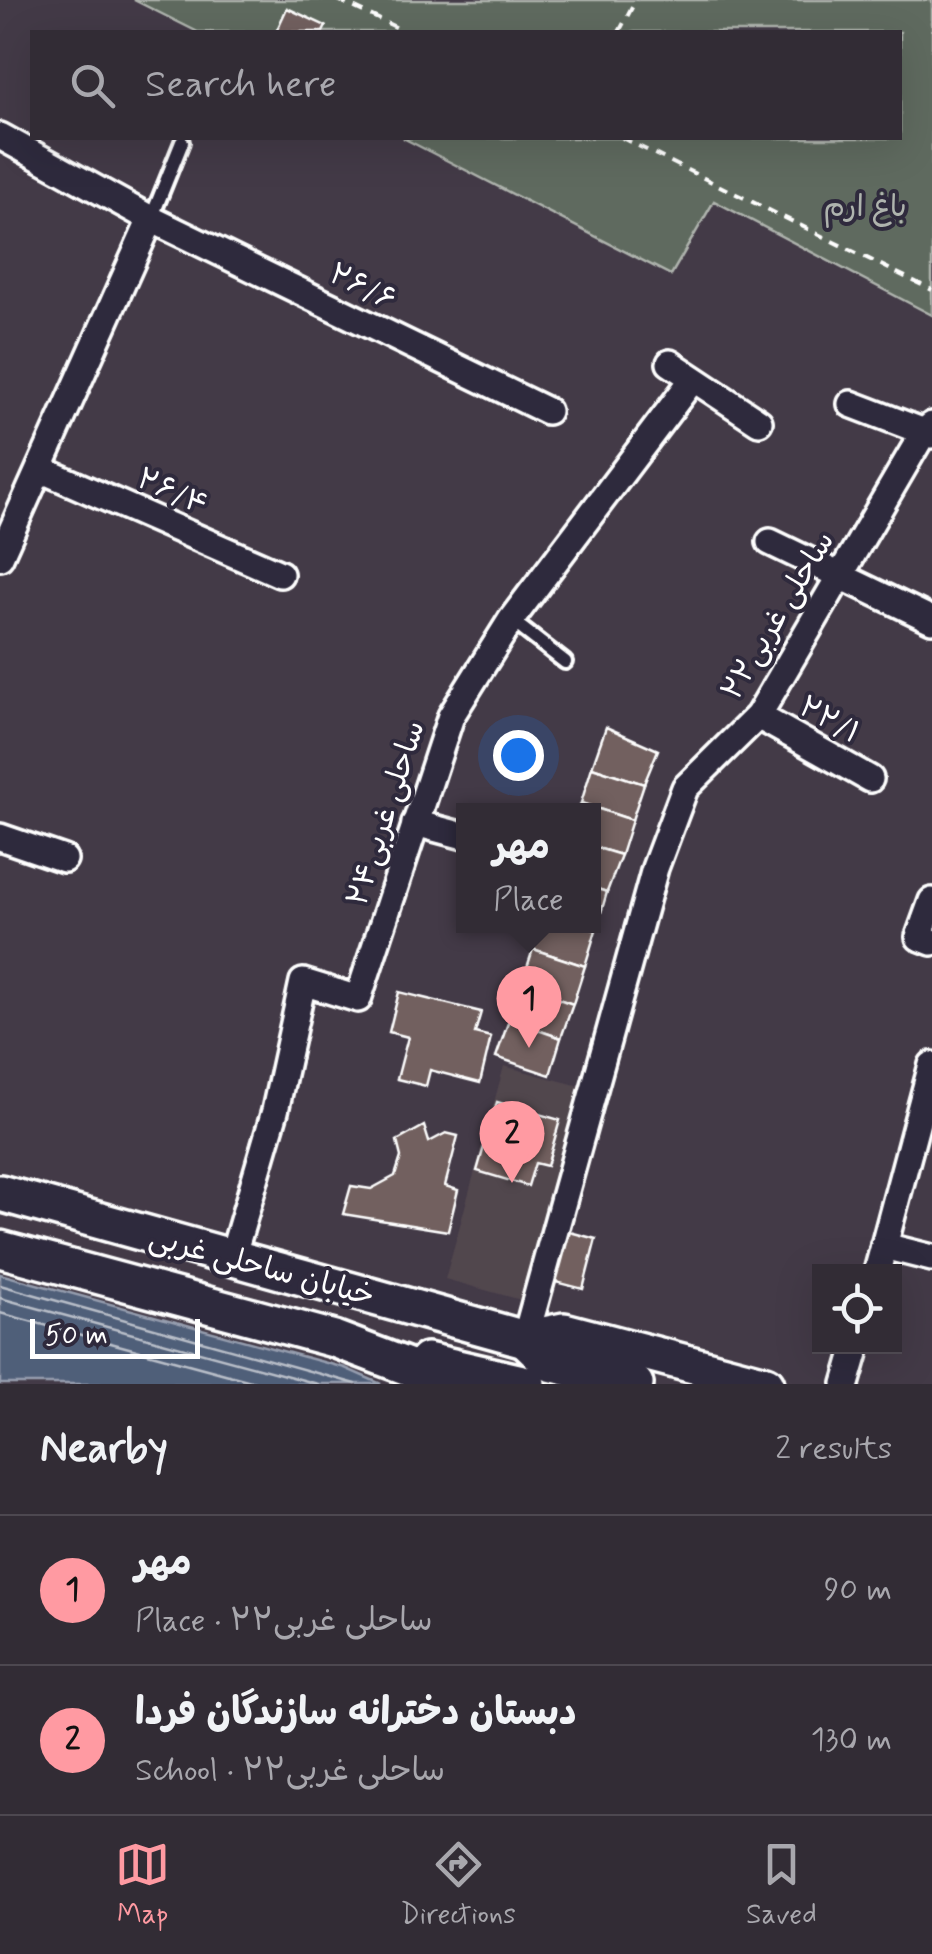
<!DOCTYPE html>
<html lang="en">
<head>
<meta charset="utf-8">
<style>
	body { margin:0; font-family:Mynerve,"Playpen Sans Arabic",sans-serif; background:#3a343d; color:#f1f3f6 }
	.controls { position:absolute; right:30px; bottom:30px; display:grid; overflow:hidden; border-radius:0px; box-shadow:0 10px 40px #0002 }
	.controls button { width:90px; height:90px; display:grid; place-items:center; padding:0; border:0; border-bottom:2px solid #4d4850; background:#322c35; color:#f1f3f6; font:50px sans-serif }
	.scale { position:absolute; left:30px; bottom:25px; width:170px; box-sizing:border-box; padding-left:10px; border:5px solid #fff; border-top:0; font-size:28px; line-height:35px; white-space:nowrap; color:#fff; -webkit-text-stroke:8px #2f2a3d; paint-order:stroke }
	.you { position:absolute; left:518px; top:755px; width:35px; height:35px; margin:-25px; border:8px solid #fff; border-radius:50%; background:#1a73e8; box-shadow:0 0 0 15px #1a73e833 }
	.badge { display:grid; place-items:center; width:65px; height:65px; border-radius:50%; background:#ff9aa2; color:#111; font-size:32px; font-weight:700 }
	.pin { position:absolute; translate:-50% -82px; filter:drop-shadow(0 2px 5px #0008) }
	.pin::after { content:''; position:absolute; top:52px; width:35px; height:30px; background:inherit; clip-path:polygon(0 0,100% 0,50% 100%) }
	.popup { position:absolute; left:456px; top:803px; width:145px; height:130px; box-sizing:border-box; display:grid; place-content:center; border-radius:0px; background:#322c35; filter:drop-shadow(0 2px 8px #0005); font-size:32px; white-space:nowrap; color:#a8a7ad }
	.popup b { font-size:38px; color:#f1f3f6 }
	.popup::after { content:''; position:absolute; left:50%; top:100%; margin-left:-20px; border:20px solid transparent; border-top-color:#322c35 }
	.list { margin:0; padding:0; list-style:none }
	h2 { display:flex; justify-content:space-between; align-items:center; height:130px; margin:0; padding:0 40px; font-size:42px }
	h2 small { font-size:32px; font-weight:400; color:#a8a7ad }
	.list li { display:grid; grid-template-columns:65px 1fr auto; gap:30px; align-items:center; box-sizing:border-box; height:150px; padding:0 40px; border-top:2px solid #4d4850 }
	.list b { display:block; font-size:38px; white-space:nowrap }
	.list p { margin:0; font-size:32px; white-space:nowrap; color:#a8a7ad }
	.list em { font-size:32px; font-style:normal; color:#a8a7ad }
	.icon { flex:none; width:55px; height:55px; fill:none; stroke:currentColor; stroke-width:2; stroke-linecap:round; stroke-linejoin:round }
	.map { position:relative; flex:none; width:932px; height:1384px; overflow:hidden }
	.search { position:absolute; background:#322c35; box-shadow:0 10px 40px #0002; left:30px; right:30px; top:30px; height:110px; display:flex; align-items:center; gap:25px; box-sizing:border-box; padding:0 35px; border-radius:0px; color:#a8a7ad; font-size:38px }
	.sheet { height:430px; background:#322c35 }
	nav { display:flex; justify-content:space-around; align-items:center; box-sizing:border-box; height:140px; border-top:2px solid #4d4850; background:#322c35; font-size:28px; color:#a8a7ad }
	nav a { display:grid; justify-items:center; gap:5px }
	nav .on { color:#ff9aa2 }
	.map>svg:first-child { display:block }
</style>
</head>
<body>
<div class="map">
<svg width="932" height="1384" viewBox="0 0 932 1384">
	<rect width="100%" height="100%" fill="#433a47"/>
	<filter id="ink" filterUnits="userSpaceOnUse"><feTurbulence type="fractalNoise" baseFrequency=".01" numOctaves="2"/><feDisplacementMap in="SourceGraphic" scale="20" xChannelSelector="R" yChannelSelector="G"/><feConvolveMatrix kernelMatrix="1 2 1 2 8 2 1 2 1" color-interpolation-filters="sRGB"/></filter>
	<g filter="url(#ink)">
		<polygon fill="#51464e" points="504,1066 580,1086 521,1300 445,1279"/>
		<polygon fill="#5f6a5e" stroke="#afb4ae" stroke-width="2.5" points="134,0 932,0 932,315 714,201 671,275 403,138 900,138 900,32 198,32"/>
		<polygon fill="#505e79" stroke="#969eaf" stroke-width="2.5" points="0,1274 345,1368 381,1384 0,1384"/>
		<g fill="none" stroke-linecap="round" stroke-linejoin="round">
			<g stroke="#b9bfc9" stroke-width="2.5">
				<polyline points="0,1285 356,1384"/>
				<polyline points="0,1298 318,1384"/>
				<polyline points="0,1313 262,1384"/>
			</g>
		</g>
		<g fill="#72615f" stroke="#fff" stroke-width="2.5">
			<polygon points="287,8 326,26 323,32 276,32"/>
			<polygon points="606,727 658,750 644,784 592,767"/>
			<polygon points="592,767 644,784 632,820 581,803"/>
			<polygon points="581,803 632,820 621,855 594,847 594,810 578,810"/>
			<polygon points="594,847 621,855 607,892 594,888"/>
			<polygon points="594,888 607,892 596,930 581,926 594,926"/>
			<polygon points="541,926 581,926 596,930 585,966 533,949"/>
			<polygon points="533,949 585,966 573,1004 521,986"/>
			<polygon points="521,986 573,1004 561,1038 509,1020"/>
			<polygon points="399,992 481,1012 475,1033 491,1037 480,1083 430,1070 426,1086 397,1079 408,1037 389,1032"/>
			<polygon points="509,1020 561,1038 550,1075 496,1057"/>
			<polygon points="497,1102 560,1120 547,1166 535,1163 528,1186 477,1171"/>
			<polygon points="424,1126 429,1142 446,1133 458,1136 445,1186 458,1190 448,1231 343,1214 351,1186 371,1189 395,1176 401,1157 397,1141"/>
			<polygon points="566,1231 596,1239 583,1289 552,1281"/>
		</g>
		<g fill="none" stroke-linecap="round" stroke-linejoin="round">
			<defs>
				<g id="service">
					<polyline points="151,219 182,142"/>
					<polyline points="511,620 565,662"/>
				</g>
				<g id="minor">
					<polyline points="0,136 151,219 547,411"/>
					<polyline points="670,363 759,422"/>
					<polyline points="851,404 932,435"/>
					<polyline points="40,469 280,574"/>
					<polyline points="770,542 932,620"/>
					<polyline points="0,557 151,219"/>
					<polyline points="758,716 870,779"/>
					<polyline points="415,823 464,836"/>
					<polyline points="0,837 64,859"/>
					<polyline points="932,901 919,937 932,942"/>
					<polyline points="884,1246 932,1258"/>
					<polyline points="232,1258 275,1111 303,982 358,999 451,716 511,620 693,379"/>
					<polyline points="877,1272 932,1065"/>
					<polyline points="525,1339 655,868 685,788 758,716 924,432 932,425"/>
					<polyline points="846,1384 857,1346"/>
				</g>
				<g id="secondary">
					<polyline points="0,1193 525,1339 564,1331 766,1384"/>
					<polyline points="0,1249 334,1339 453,1384"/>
					<polyline points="525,1339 550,1363 635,1384"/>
					<polyline points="427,1361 527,1384"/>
				</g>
			</defs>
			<use href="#service" stroke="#fff" stroke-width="20"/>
			<use href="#minor" stroke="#fff" stroke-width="32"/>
			<use href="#secondary" stroke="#fff" stroke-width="42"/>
			<g stroke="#fff" stroke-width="4" stroke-dasharray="10 8" stroke-linecap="butt">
				<polyline points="338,0 406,32"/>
				<polyline points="619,32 636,0"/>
				<polyline points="622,138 932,290"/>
			</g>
			<use href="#service" stroke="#2f2a3d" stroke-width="12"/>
			<use href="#minor" stroke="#2f2a3d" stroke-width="25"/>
			<use href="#secondary" stroke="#2f2a3d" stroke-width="35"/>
		</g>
	</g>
	<g text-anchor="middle" stroke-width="8" stroke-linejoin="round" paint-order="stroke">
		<g font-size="30" fill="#afb4ae" stroke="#2f2a3d">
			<text x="865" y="216">باغ ارم</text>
		</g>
		<g font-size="30" fill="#fff" stroke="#2f2a3d">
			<text transform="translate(363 286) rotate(26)" y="10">۲۶/۶</text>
			<text transform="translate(173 491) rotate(24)" y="10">۲۶/۴</text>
			<text transform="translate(777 615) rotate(-59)" y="10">ساحلی غربی۲۲</text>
			<text transform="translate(830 719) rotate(29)" y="10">۲۲/۱</text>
			<text transform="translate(385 813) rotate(-72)" y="10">ساحلی غربی۲۴</text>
			<text transform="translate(262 1266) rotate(15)" y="10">خیابان ساحلی غربی</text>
		</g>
	</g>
</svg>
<div class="controls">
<button><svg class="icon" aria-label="locate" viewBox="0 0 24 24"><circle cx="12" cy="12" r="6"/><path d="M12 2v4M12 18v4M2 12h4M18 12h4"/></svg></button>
</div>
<div class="scale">50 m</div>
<div class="you"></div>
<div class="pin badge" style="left:529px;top:1048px">1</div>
<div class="popup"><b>مهر</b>Place</div>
<div class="pin badge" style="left:512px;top:1183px">2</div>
<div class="search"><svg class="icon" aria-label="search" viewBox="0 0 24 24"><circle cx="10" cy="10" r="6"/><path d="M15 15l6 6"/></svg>Search here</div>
</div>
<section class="sheet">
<h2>Nearby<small>2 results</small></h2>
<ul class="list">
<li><span class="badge">1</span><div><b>مهر</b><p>Place · ساحلی غربی۲۲</p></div><em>90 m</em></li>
<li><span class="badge">2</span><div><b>دبستان دخترانه سازندگان فردا</b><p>School · ساحلی غربی۲۲</p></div><em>130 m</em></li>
</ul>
</section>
<nav>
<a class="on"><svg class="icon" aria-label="map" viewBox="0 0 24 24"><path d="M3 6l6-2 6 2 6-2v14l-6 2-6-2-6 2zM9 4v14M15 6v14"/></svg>Map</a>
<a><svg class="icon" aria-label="directions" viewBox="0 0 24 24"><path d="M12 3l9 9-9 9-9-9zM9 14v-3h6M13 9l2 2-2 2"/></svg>Directions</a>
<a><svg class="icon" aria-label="saved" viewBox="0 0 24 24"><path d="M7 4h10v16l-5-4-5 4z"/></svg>Saved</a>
</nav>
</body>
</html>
